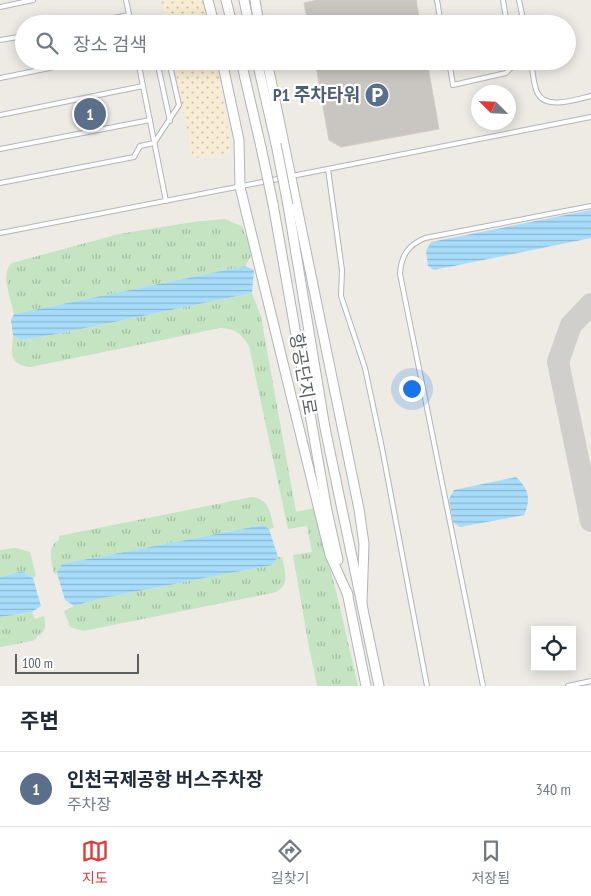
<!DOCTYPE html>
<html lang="ko">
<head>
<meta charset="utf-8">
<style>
	body { margin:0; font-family:"PT Sans Narrow","Noto Sans KR",sans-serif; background:#f6f6f7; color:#1f2937 }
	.controls { position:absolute; right:15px; bottom:15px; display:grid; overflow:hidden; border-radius:0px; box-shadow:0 2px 12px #0003 }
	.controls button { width:45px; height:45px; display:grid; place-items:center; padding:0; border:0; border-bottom:1px solid #e0e1e3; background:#fff; color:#1f2937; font:25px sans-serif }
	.compass { position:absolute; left:471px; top:85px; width:45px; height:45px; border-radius:50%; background:#fff; box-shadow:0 2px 12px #0003; rotate:294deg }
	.scale { position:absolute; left:15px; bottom:12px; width:124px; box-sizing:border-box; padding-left:5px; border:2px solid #5c6063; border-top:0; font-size:14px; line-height:18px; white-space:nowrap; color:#5c6063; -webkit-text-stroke:4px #fff; paint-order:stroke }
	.you { position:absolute; left:411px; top:388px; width:18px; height:18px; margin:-12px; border:4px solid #fff; border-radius:50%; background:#1a73e8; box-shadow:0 0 0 8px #1a73e833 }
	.badge { display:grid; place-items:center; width:32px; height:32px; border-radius:50%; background:#df3839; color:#fff; font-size:16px; font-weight:700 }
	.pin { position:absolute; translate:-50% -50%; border:2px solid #fff; box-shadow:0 1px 5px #0006 }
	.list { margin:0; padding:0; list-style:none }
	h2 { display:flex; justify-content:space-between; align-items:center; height:65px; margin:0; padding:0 20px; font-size:21px }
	h2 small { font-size:16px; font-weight:400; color:#747a83 }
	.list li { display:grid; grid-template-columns:32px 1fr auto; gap:15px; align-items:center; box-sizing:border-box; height:75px; padding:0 20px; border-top:1px solid #e0e1e3 }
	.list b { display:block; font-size:19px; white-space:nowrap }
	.list p { margin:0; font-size:16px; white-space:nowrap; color:#747a83 }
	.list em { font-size:16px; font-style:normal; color:#747a83 }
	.icon { flex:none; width:28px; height:28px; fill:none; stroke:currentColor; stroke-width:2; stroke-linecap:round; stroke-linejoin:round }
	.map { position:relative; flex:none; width:591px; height:686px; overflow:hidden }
	.search { position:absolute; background:#fff; box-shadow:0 2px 12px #0003; left:15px; right:15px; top:15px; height:55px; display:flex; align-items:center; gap:12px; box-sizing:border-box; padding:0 18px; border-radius:28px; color:#747a83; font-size:19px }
	.sheet { height:140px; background:#fff }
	nav { display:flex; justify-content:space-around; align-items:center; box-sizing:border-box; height:70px; border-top:1px solid #e0e1e3; background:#fff; font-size:14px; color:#747a83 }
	nav a { display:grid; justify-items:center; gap:2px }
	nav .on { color:#df3839 }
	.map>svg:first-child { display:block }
</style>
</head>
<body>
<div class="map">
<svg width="591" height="686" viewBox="0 0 591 686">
	<defs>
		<pattern id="grass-tufts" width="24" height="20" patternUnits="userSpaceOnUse" patternTransform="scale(1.25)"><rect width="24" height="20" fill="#c4e4c2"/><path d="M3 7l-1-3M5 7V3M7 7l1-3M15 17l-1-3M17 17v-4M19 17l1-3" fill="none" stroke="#a2bca1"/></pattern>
		<pattern id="sand-dots" width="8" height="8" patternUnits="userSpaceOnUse" patternTransform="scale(1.25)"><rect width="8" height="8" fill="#f8edd4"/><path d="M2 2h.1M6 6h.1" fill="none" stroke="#ccc3b0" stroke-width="1.8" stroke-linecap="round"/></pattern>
		<pattern id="water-rules" width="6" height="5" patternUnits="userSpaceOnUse" patternTransform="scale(1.25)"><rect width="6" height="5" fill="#a7ddfa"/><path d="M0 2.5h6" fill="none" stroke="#8bb7ce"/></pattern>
	</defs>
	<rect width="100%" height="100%" fill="#edebe4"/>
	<g fill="url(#grass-tufts)">
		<path d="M224 219 242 226 245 235 248 236 251 256 245 266 14 314C11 300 0 273 12 263L119 234 193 222Z"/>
		<path d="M252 293 261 317 296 512 314 508 337 595 358 686H317L308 642 293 555 312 552 307 526 288 529 249 346C242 334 234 328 220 328L31 367C26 367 24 366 19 364 8 358 13 347 13 335L20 340 57 334Z"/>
		<path d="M252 497C270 499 270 514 274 528L269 529 262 525 62 564 57 573 54 574C52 563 46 546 59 540V536Z"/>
		<polygon points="16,548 30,552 36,576 33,578 22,571 0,577 0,550"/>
		<path d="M278 557H282C285 571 291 588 272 593L83 631 70 627 64 611 74 606 103 598 272 565Z"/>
		<path d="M32 612 35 619 44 616C46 625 46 633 37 636V638L32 641 0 647V617Z"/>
	</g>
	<g fill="url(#sand-dots)">
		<polygon points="161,0 202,0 206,18 210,24 166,24"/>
		<polygon points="173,61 217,61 229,137 230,154 193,158"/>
	</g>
	<g fill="url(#water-rules)">
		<polygon points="591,210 591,238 434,270 428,266 426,251 431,242"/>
		<polygon points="245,266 254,270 252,293 57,334 20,340 13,335 11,320 14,314"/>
		<path d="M516 477C529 489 531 499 524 515L460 527 453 522 449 499 454 490Z"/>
		<polygon points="263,525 269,529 278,557 272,565 103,598 74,606 65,600 57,573 62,564"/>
		<polygon points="22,571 33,578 41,606 32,612 0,617 0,577"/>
	</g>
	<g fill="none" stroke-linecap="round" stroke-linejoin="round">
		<polyline stroke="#d0cfcc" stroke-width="22" points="591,304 571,325 558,362 591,521"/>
	</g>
	<g fill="#c9c5c0" stroke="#d2ccc2">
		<polygon points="318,0 416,0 420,24 308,24 304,3"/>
		<polygon points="315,61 427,61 439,129 341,147 329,140"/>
	</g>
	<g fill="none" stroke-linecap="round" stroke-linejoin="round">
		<defs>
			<g id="service">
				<polyline points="126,0 131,24"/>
				<polyline points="437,0 441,24"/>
				<polyline points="503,0 507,24"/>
				<polyline points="519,0 524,24"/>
				<polyline points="0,7 33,0"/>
				<polyline points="83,24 129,15"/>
				<polyline points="0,40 24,36"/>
				<polyline points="138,61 166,201"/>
				<polyline points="157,61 170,121"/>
				<polyline points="449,61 453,85 506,73 512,67 513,61"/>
				<path d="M531 61C533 71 533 83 537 92 545 111 577 99 591 96"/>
				<polyline points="0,78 84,61"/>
				<polyline points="0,115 143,86"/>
				<polyline points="0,149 150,120"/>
				<polyline points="328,169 342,270 341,296 365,368 382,448 427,686"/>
				<polyline points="292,176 591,117"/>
				<polyline points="0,183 134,157 140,146 154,143 179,105 169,61"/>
				<polyline points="0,233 283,178"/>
				<path d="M483 686 400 274C401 256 408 245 425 238L591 206"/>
				<polyline points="568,686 591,681"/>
			</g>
			<g id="tertiary">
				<polyline points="208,0 214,24"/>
				<polyline points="226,0 232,24"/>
				<polyline points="244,0 249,24"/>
				<polyline points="255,0 259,24"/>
				<polyline points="222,61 239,140 240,187 330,555 348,595"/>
				<polyline points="241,61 261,147"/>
				<polyline points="257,61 276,144"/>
				<polyline points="267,61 359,509 364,544 362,603"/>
				<polyline points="273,204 327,511 338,560"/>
				<polyline points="288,205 325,428 379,686"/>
				<polyline points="347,592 366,686"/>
			</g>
		</defs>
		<use href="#service" stroke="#b1b5b8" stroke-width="6"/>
		<use href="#tertiary" stroke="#b1b5b8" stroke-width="11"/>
		<use href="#service" stroke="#fff" stroke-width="4"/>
		<use href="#tertiary" stroke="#fff" stroke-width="9"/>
		<defs>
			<g id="tertiary-bridge">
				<polyline points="276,144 288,205"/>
				<polyline points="261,147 273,204"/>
			</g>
		</defs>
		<use href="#tertiary-bridge" stroke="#b1b5b8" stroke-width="11" stroke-linecap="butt"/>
		<use href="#tertiary-bridge" stroke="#fff" stroke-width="9"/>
	</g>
	<defs>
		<symbol id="parking-disc" viewBox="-11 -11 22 22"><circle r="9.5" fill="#5c6f8a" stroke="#fff"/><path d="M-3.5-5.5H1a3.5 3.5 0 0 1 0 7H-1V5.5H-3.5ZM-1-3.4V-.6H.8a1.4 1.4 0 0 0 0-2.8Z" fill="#fff"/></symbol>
	</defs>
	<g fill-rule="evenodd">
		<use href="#parking-disc" x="363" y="81" width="28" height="28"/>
	</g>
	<g text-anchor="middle" stroke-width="4.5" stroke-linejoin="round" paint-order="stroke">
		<g font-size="18" font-weight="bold" fill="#4e5e75" stroke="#fff" text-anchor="end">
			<text x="360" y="101">P1 주차타워</text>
		</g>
		<g font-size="18" fill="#5c6063" stroke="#fff">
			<text transform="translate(303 374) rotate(80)" y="6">항공단지로</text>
		</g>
	</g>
</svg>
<div class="controls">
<button><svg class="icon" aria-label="locate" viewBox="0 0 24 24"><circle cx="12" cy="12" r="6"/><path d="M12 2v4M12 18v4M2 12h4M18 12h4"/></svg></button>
</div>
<svg class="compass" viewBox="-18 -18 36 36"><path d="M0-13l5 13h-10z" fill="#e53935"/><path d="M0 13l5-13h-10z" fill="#747a83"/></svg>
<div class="scale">100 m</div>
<div class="you"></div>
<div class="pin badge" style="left:90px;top:114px;background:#5c6f8a">1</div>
<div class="search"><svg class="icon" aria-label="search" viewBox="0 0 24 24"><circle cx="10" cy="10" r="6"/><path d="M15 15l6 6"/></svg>장소 검색</div>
</div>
<section class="sheet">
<h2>주변<small></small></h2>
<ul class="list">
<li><span class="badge" style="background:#5c6f8a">1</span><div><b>인천국제공항 버스주차장</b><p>주차장</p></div><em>340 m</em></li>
</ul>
</section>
<nav>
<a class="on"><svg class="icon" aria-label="map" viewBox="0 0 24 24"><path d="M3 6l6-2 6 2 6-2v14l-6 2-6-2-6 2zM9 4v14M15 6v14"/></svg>지도</a>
<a><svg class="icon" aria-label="directions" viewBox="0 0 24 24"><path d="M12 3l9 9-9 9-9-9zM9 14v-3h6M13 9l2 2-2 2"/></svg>길찾기</a>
<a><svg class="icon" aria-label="saved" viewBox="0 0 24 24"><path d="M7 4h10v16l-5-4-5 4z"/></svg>저장됨</a>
</nav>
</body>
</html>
